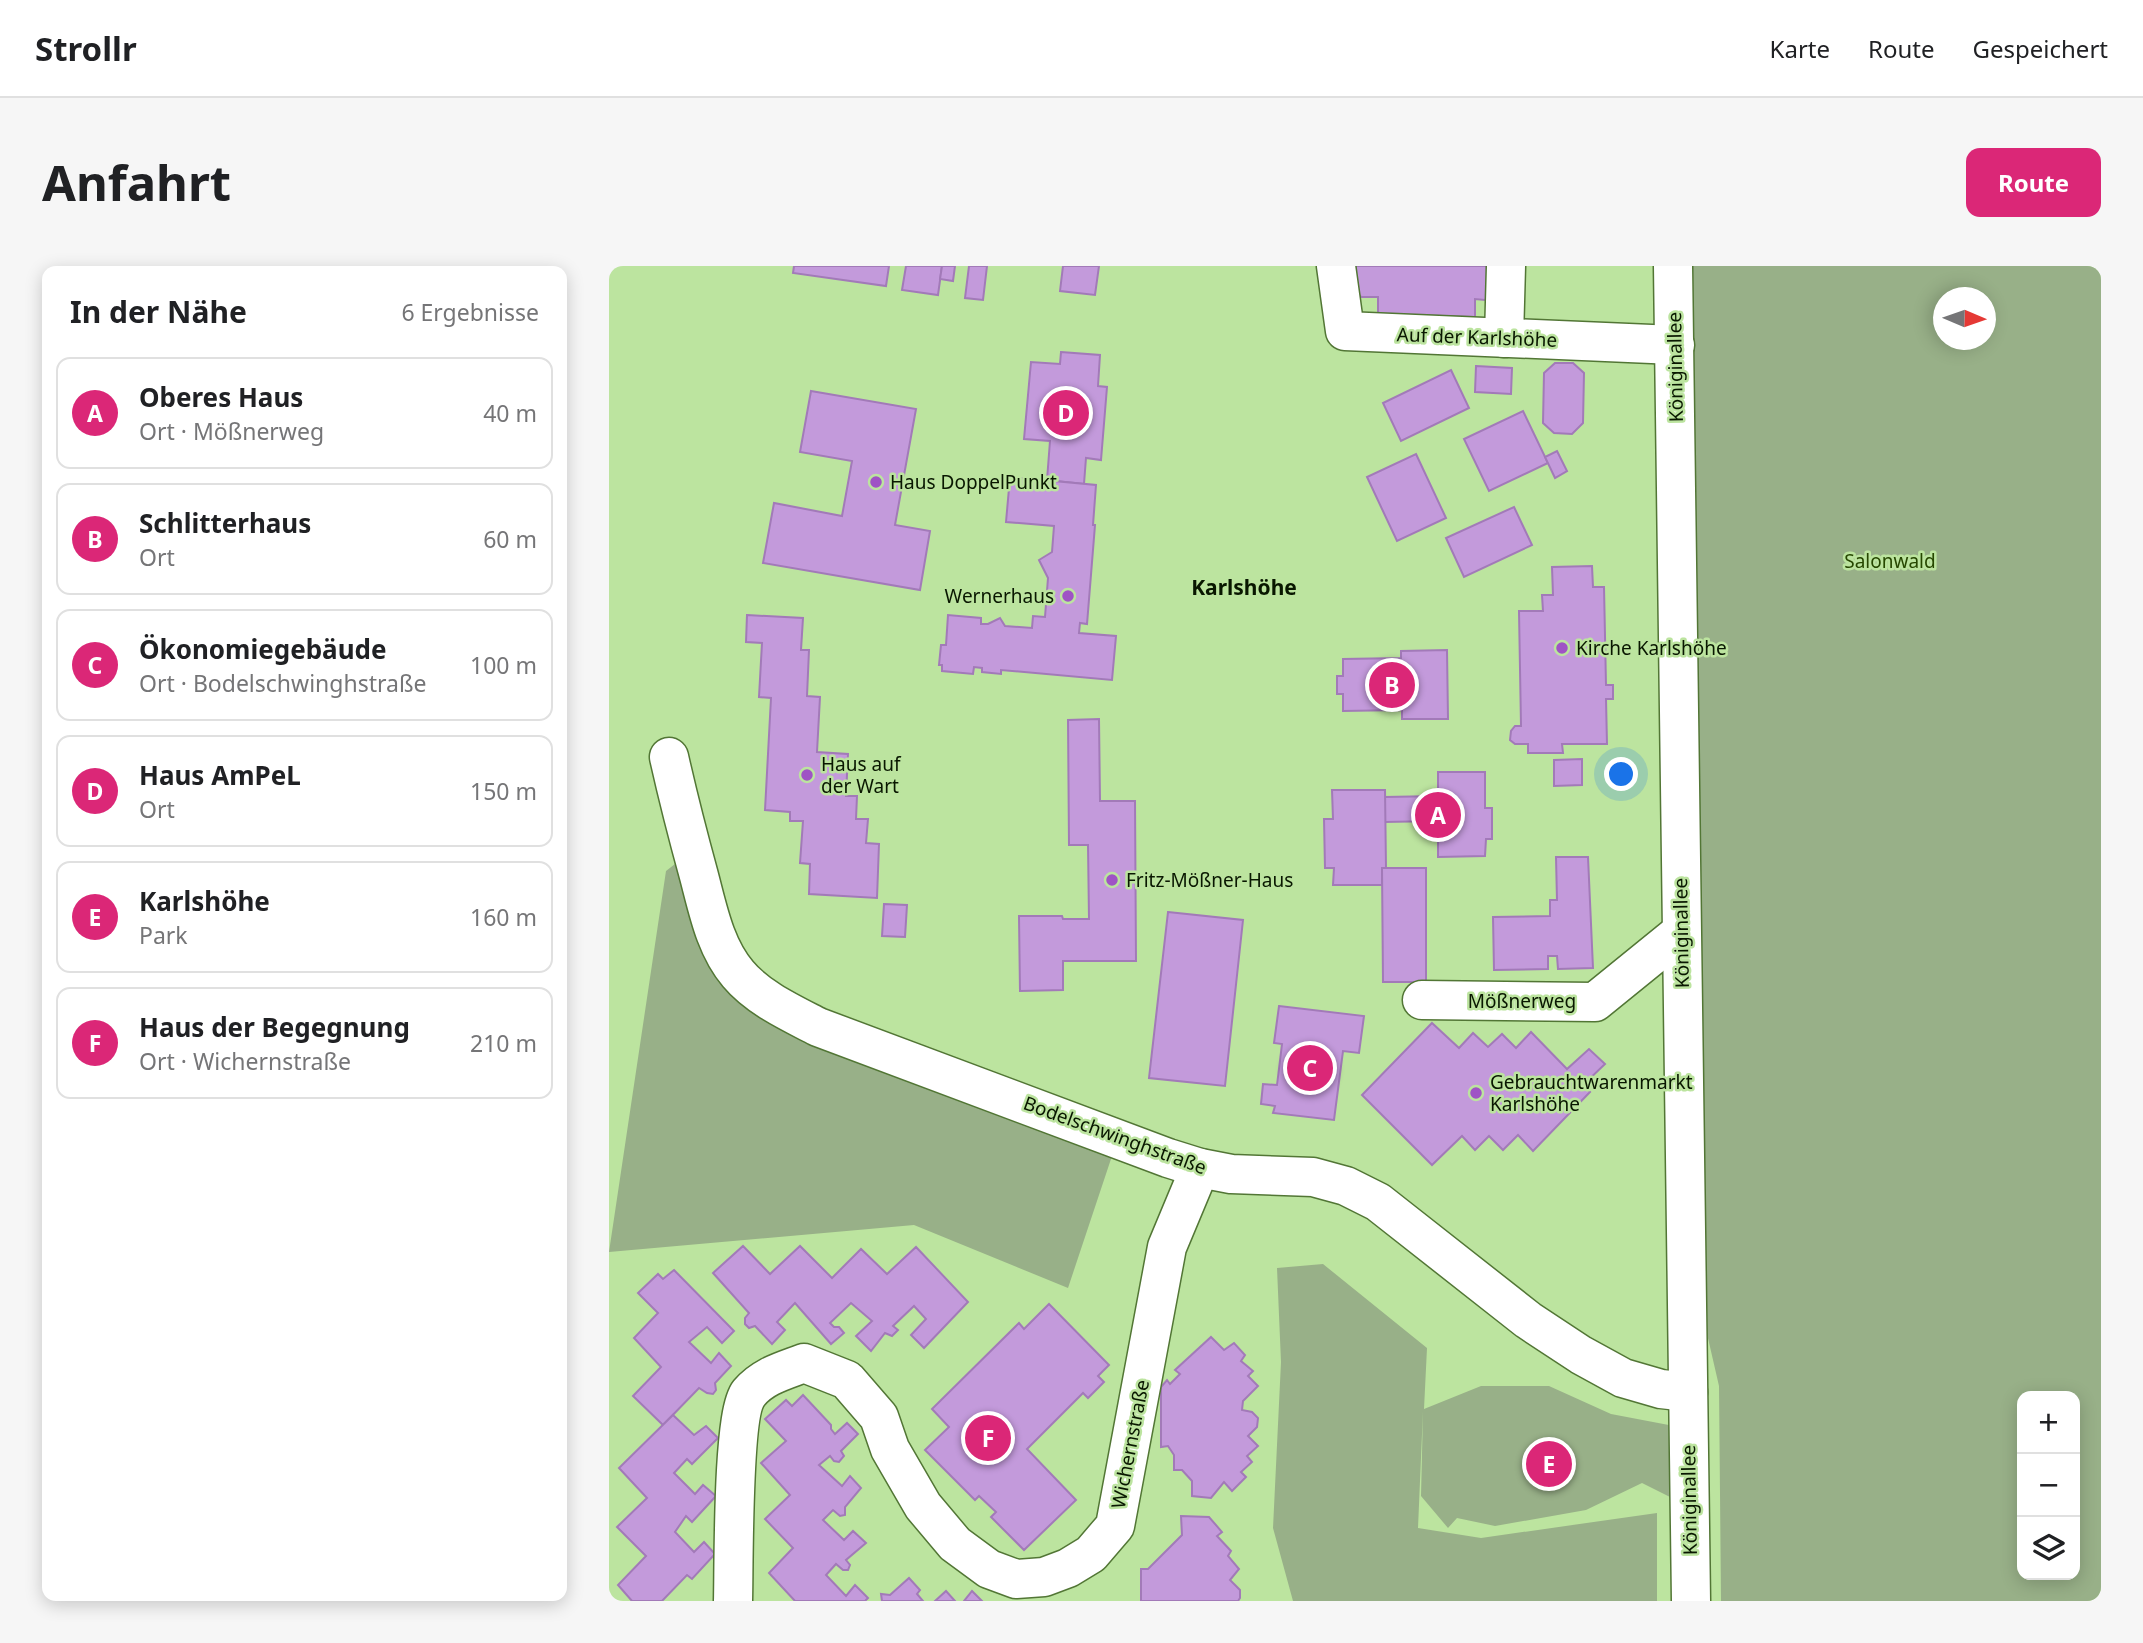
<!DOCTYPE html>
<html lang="de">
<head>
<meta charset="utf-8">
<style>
	body { margin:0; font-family:"Noto Sans",sans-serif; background:#f6f6f6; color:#202124 }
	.controls { position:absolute; right:21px; bottom:21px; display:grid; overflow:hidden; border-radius:14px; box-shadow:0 4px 18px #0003 }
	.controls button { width:63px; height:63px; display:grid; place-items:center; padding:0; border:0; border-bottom:2px solid #e0e0e0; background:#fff; color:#202124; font:35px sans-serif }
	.compass { position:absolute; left:1324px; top:21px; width:63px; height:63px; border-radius:50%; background:#fff; box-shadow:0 4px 18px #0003; rotate:92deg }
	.you { position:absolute; left:1013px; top:509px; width:24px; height:24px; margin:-18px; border:5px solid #fff; border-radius:50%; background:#1a73e8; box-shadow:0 0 0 10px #1a73e833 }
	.badge { display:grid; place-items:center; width:46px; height:46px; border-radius:50%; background:#db2777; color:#fff; font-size:23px; font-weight:700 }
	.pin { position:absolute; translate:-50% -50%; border:4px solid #fff; box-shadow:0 2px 7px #0006 }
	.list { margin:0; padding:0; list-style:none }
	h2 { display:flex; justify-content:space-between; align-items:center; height:91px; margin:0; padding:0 28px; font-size:30px }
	h2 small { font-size:23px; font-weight:400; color:#757577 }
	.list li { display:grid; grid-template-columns:46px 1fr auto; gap:21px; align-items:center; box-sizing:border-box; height:112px; margin:0 14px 14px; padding:0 14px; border:2px solid #e0e0e0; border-radius:14px }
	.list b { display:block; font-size:26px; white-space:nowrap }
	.list p { margin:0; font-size:23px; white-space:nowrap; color:#757577 }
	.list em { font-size:23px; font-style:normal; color:#757577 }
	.icon { flex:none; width:38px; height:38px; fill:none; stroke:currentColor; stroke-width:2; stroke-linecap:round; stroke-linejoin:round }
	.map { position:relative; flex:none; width:1492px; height:1335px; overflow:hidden; border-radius:14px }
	header { display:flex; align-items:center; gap:42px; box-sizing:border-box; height:98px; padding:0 35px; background:#fff; border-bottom:2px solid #e0e0e0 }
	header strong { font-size:33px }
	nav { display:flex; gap:38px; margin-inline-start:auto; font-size:24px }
	.intro { display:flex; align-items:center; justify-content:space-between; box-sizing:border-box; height:168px; padding:0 42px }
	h1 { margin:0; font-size:49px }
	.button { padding:18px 32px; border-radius:14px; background:#db2777; color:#fff; font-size:24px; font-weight:700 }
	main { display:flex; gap:42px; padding:0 42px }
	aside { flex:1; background:#fff; border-radius:14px; box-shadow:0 4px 18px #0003 }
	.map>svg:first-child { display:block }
</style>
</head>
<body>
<header>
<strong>Strollr</strong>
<nav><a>Karte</a><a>Route</a><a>Gespeichert</a></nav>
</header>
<div class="intro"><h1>Anfahrt</h1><a class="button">Route</a></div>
<main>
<aside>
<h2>In der Nähe<small>6 Ergebnisse</small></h2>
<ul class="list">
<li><span class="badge">A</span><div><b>Oberes Haus</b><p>Ort · Mößnerweg</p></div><em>40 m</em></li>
<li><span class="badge">B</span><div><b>Schlitterhaus</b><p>Ort</p></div><em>60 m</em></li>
<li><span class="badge">C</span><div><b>Ökonomiegebäude</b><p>Ort · Bodelschwinghstraße</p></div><em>100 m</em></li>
<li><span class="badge">D</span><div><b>Haus AmPeL</b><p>Ort</p></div><em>150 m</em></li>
<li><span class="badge">E</span><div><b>Karlshöhe</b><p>Park</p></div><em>160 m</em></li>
<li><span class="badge">F</span><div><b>Haus der Begegnung</b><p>Ort · Wichernstraße</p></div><em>210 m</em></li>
</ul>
</aside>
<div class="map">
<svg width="1492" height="1335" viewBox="0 0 1492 1335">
	<rect width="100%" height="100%" fill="#bce49f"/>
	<g fill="#98b088" fill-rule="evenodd">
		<path d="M1065 0H1492V1335H1112L1110 1120 1087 1020ZM1335 32H1377V74H1335ZM1413 1130H1466V1309H1413Z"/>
		<polygon points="75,591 109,701 505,884 459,1022 305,959 0,986 57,605"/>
		<polygon points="714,998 818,1082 815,1143 872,1120 940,1120 1002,1148 1065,1160 1065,1233 1033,1217 977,1244 886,1260 848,1252 839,1262 812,1230 814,1145 809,1262 872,1272 1048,1247 1048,1335 684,1335 664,1262 672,1096 668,1002"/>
	</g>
	<g fill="#c39adb" stroke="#a27ab8" stroke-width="2">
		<polygon points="185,0 280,0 277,20 184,7"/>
		<polygon points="297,0 333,0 329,29 293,24"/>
		<polygon points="333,0 346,0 344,15 331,13"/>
		<polygon points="360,0 378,0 374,34 356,32"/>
		<polygon points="454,0 490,0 486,29 451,25"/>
		<polygon points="743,0 880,0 879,30 876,34 866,33 866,51 769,48 769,31 752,31 742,19"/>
		<polygon points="452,86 491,89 489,120 498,121 492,194 477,192 475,218 438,214 441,175 415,173 422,96 451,98"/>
		<polygon points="946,97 964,97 975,107 974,157 963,168 945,167 934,157 935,107"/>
		<polygon points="867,100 903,102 902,128 866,126"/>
		<polygon points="842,104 860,142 792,175 774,137"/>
		<polygon points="202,125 307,143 286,259 321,265 311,324 154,297 165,237 233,250 243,195 191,186"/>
		<polygon points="914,145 939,197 880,225 855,173"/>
		<polygon points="948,185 958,205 946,212 936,191"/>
		<polygon points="807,188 837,252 788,275 758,211"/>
		<polygon points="401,211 487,219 484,259 486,259 478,358 471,357 470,367 507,370 503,414 392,404 392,408 373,406 373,402 365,401 364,408 333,405 333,399 330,399 332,379 337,379 339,349 372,352 372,358 379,358 391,352 396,360 423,362 424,350 436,351 439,312 430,294 443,286 445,260 397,256"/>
		<polygon points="905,241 923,279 855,311 837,272"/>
		<polygon points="983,300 984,321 995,321 997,419 1004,419 1004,433 997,433 998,478 953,478 954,487 919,487 919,478 906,478 901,474 902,465 906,460 912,460 910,345 934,345 933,329 944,329 943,301"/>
		<polygon points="138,349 194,352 192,384 200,384 198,430 211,431 208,486 239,488 237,530 248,530 247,553 259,553 257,577 270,578 268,632 200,628 201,598 191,597 194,555 181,555 181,546 156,544 162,432 150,431 153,377 137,376"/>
		<polygon points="838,384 839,453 793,453 793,444 734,445 734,428 728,428 728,410 734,410 734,393 792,392 792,385"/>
		<polygon points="490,453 491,535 526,535 527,695 454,695 454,724 411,725 410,650 453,650 454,653 480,653 479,579 460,579 459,454"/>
		<polygon points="973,493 973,519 945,520 945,494"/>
		<polygon points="829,506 876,506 876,542 883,542 883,573 877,573 876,590 829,591 829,555 776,556 776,531 829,530"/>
		<polygon points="723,524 776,524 777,602 773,602 773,619 724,619 725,602 716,602 715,553 724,553"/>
		<polygon points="947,591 979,591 984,702 949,703 948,690 939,690 939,703 885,704 884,651 941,650 941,634 948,634"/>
		<polygon points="773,602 817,602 817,716 774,716"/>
		<polygon points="275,638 298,639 296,671 273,670"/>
		<polygon points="559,646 634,654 616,820 540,812"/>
		<polygon points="670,740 755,750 750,787 734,785 725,854 664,847 666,840 652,838 654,818 668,819 673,778 665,777"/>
		<polygon points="823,757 850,782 864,767 879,781 893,768 907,782 922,766 958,803 980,783 996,798 974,819 981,826 924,885 909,869 894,884 880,870 866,884 853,870 823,899 753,829"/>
		<polygon points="134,980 161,1008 191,980 223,1012 252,983 278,1008 307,981 359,1036 315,1082 302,1069 317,1053 305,1040 284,1060 289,1064 283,1070 276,1067 262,1085 247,1070 263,1055 242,1037 221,1057 225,1061 230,1061 235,1067 222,1078 186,1037 168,1056 176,1064 163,1078 146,1060 140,1062 136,1058 136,1052 140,1047 104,1007"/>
		<polygon points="65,1004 125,1065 113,1077 98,1061 80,1076 102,1097 110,1087 122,1100 106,1117 107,1124 104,1128 98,1127 90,1122 54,1159 24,1130 52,1101 25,1072 49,1047 29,1027 49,1008 54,1013"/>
		<polygon points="440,1038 500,1099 489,1110 495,1116 479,1132 474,1127 418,1183 467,1234 415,1284 382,1251 387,1246 370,1230 366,1234 316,1184 340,1161 323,1143 410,1057 415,1063"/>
		<polygon points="602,1071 615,1084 625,1077 636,1089 632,1095 644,1105 639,1110 649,1120 634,1135 633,1144 643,1146 649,1152 648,1161 639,1170 649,1180 638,1190 643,1196 632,1206 637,1211 623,1225 615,1216 602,1232 583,1230 583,1215 573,1204 565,1204 565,1189 559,1180 552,1181 552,1121 558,1114 561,1118 571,1108 566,1104"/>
		<polygon points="194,1129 222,1159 222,1163 226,1168 238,1157 249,1168 232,1185 235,1190 230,1196 225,1195 221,1190 210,1199 233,1220 241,1210 252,1222 236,1241 236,1249 231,1250 224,1244 214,1254 235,1274 244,1265 257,1277 237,1294 241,1299 239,1304 234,1304 227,1298 217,1309 237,1330 246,1319 259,1332 256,1335 186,1335 160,1307 184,1282 156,1253 181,1229 152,1197 177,1175 156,1153 177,1134 183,1140"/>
		<polygon points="64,1149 85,1169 97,1160 109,1172 83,1198 78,1193 65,1207 86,1228 94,1219 107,1230 83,1256 77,1250 66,1266 85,1286 95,1276 106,1288 83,1313 78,1309 53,1335 23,1335 9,1319 37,1290 8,1261 38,1232 10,1202"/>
		<polygon points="572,1250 600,1251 613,1266 608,1270 622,1285 619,1290 630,1303 621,1314 631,1324 631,1332 629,1335 532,1335 532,1303 539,1303 573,1269"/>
		<polygon points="300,1312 311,1324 308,1328 314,1335 273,1335 272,1328 281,1329"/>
		<polygon points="337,1325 346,1335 326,1335"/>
		<polygon points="363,1325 373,1335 355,1335"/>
	</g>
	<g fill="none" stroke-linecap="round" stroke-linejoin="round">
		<defs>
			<g id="minor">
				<polyline points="727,0 736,65 1066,79"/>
				<polyline points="1064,0 1082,1335"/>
				<polyline points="895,72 897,0"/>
				<path d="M60 491C69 531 79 570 90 610 99 644 106 681 129 708 149 732 182 747 209 761L559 892 591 902 622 908 704 911 737 920 769 936 919 1054 972 1089 1014 1112 1052 1123 1079 1126"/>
				<polyline points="813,734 986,736 1071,667"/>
				<path d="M124 1335C125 1300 123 1148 140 1127 154 1110 174 1105 195 1097L238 1114 270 1151 281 1183 314 1240 346 1278 380 1303 407 1313 435 1311 459 1302 482 1288 506 1260 558 981 591 902"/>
			</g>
		</defs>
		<use href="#minor" stroke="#527635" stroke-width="41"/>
		<use href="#minor" stroke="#fff" stroke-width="38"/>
	</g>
	<g fill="#9f53c5" stroke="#bce49f" stroke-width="2.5">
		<circle cx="267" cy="216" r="7"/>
		<circle cx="459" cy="330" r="7"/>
		<circle cx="953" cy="382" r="7"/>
		<circle cx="198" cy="509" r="7"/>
		<circle cx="503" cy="614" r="7"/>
		<circle cx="867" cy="827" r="7"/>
	</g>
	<g text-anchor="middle" stroke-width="5" stroke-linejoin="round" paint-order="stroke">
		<g font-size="19" fill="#091700" stroke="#bce49f">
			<text transform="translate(868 71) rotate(2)" y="7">Auf der Karlshöhe</text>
			<text transform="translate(1066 101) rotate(-91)" y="7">Königinallee</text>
			<text transform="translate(1072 667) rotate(-91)" y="7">Königinallee</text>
			<text x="913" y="742">Mößnerweg</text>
			<text transform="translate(506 869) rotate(20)" y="7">Bodelschwinghstraße</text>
			<text transform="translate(521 1178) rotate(-79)" y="7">Wichernstraße</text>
			<text transform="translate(1080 1234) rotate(-91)" y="7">Königinallee</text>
		</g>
		<g font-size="19" fill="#091700" stroke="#bce49f" text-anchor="start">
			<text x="281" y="223">Haus DoppelPunkt</text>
			<text x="445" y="337" text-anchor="end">Wernerhaus</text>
			<text x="967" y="389">Kirche Karlshöhe</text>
			<text x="212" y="505">Haus auf<tspan x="212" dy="22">der Wart</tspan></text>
			<text x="517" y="621">Fritz-Mößner-Haus</text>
			<text x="881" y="823">Gebrauchtwarenmarkt<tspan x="881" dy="22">Karlshöhe</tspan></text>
		</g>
		<g font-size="19" fill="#264700" stroke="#bce49f">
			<text x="1281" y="302">Salonwald</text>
		</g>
		<g font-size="21" font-weight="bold" fill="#091700" stroke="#bce49f">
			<text x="635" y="329">Karlshöhe</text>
		</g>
	</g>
</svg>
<div class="controls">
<button>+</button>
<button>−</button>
<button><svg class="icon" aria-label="layers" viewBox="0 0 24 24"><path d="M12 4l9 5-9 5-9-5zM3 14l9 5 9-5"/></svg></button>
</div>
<svg class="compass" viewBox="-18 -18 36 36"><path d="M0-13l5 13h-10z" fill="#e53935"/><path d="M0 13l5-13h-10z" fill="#757577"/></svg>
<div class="you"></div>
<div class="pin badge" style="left:829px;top:549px">A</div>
<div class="pin badge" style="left:783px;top:419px">B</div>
<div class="pin badge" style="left:701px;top:802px">C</div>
<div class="pin badge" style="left:457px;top:147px">D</div>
<div class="pin badge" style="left:940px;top:1198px">E</div>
<div class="pin badge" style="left:379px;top:1172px">F</div>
</div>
</main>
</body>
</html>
